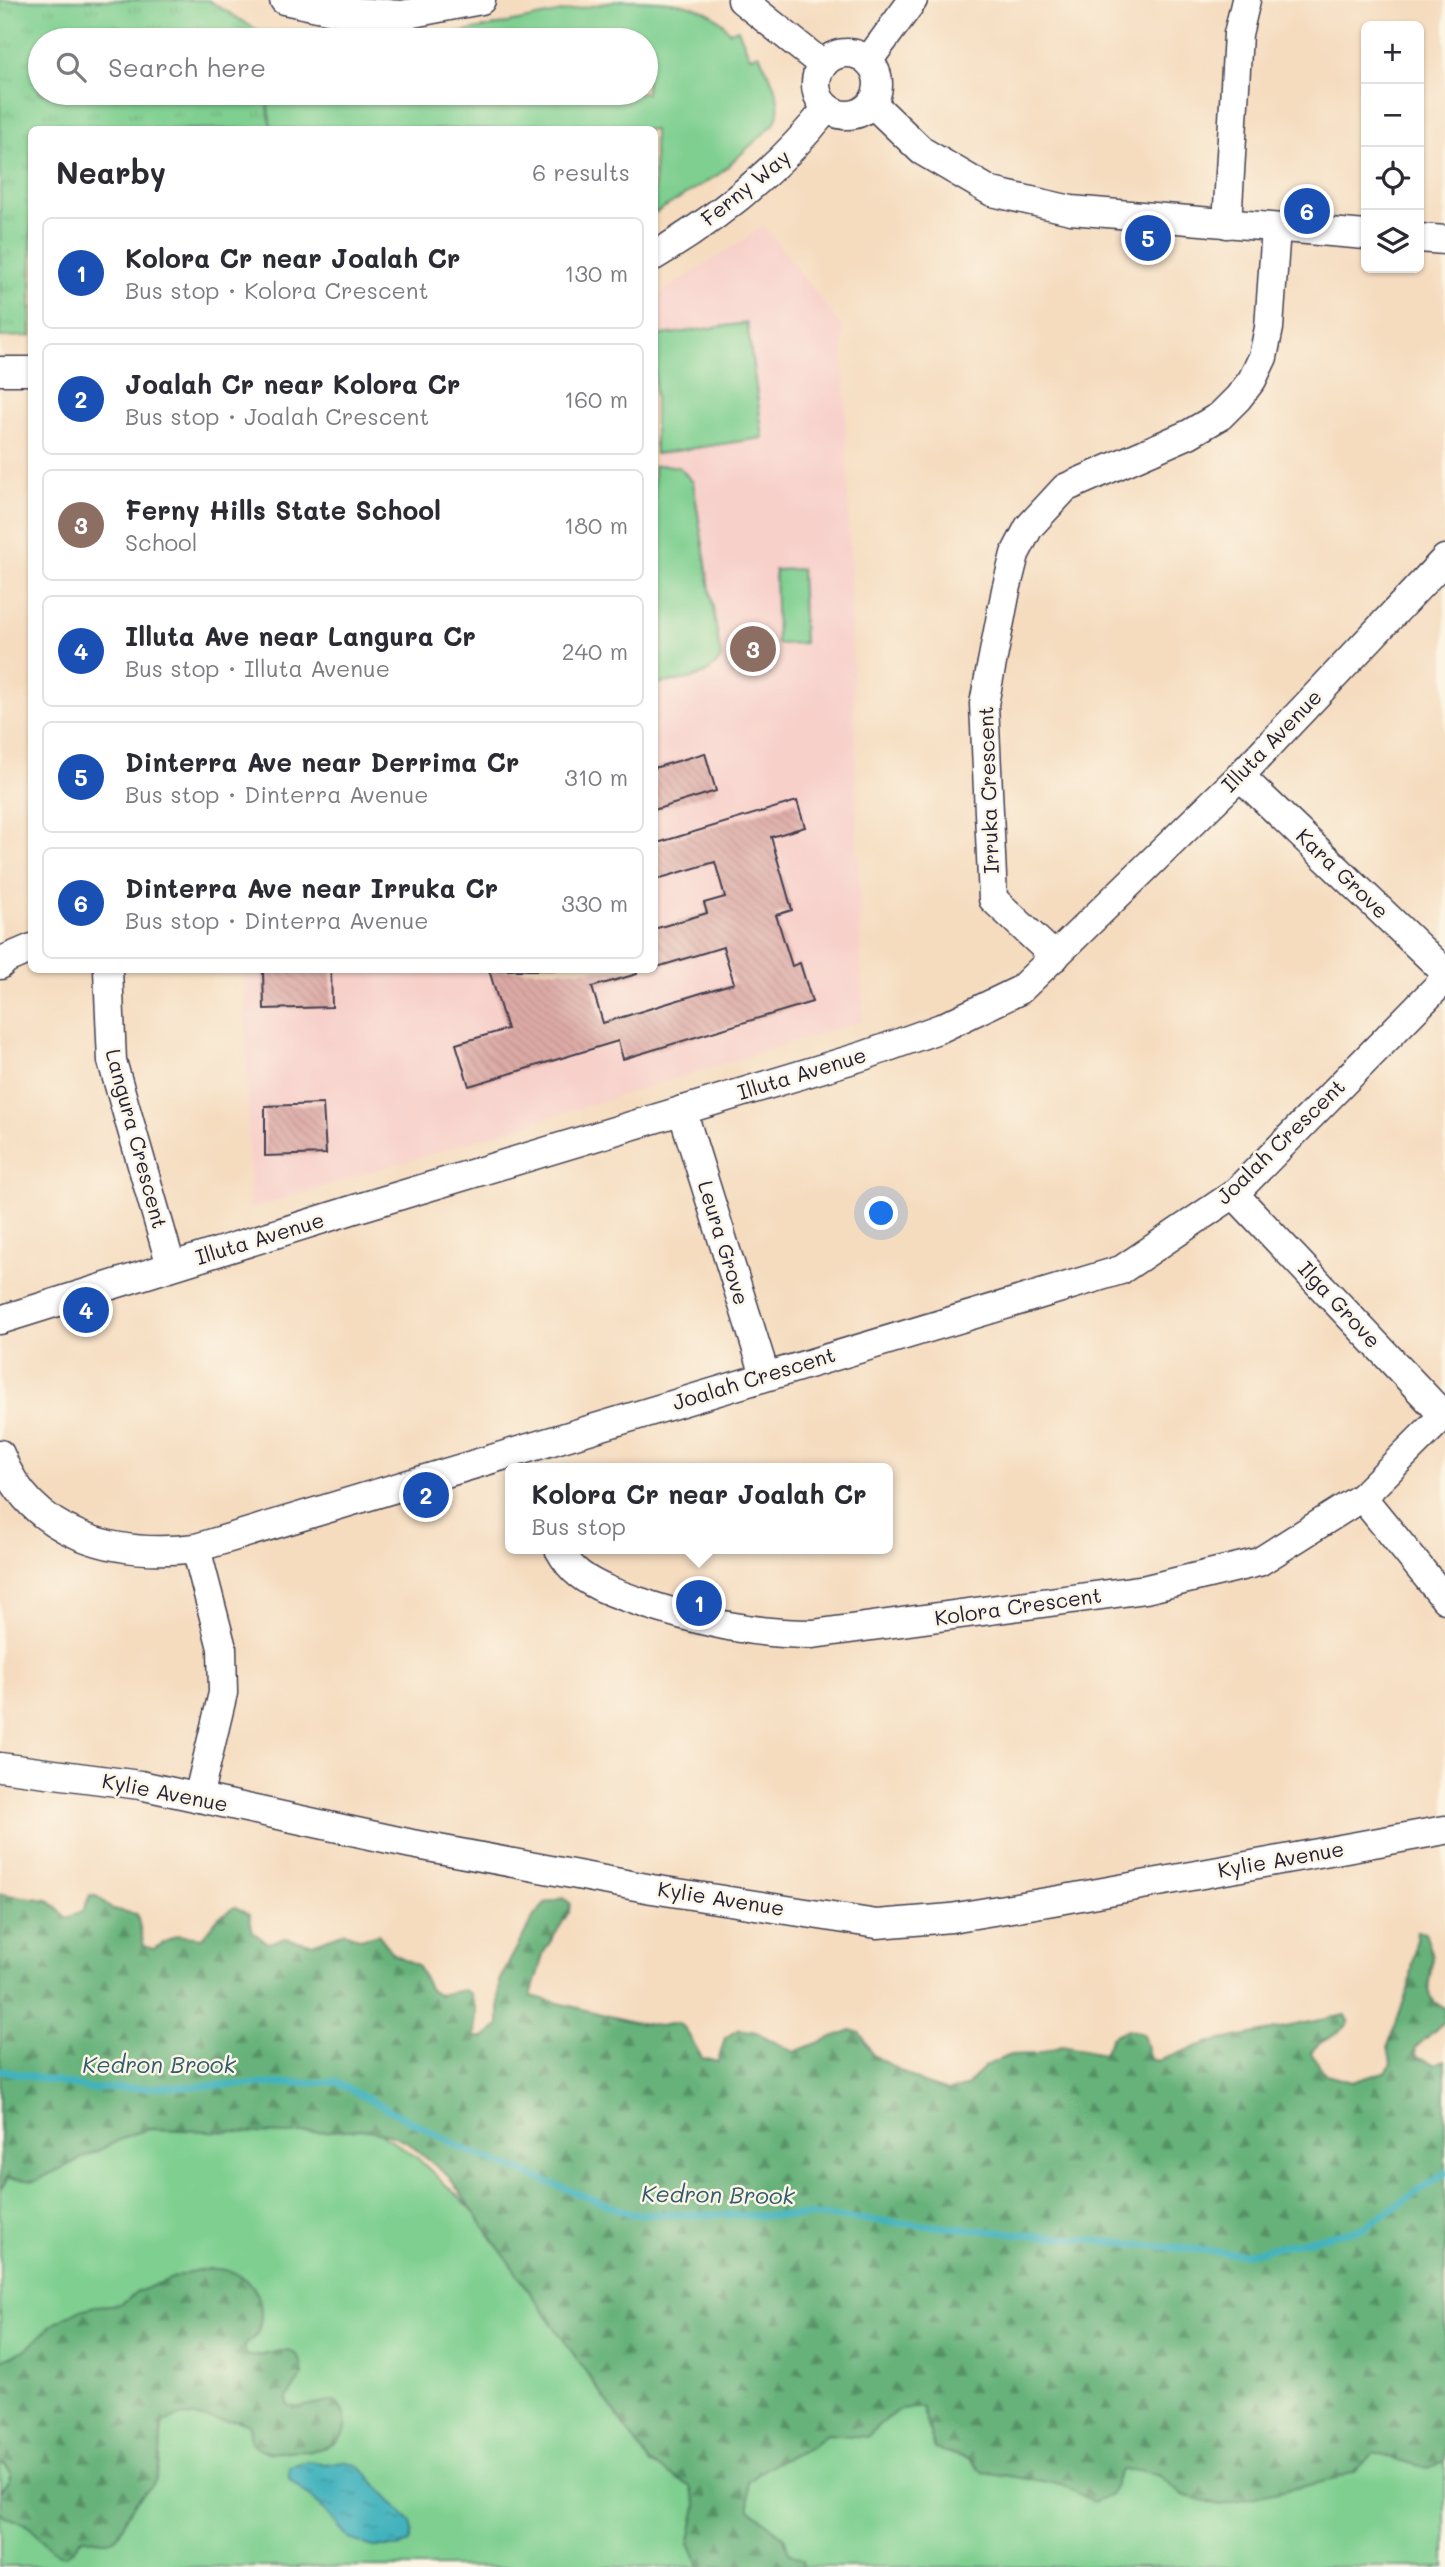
<!DOCTYPE html>
<html lang="en">
<head>
<meta charset="utf-8">
<style>
	body { margin:0; font-family:Mali,sans-serif; background:#f2f2f3; color:#2b2b33 }
	.controls { position:absolute; right:21px; top:21px; display:grid; overflow:hidden; border-radius:10px; box-shadow:0 2px 5px #0004 }
	.controls button { width:63px; height:63px; display:grid; place-items:center; padding:0; border:0; border-bottom:2px solid #e1e1e2; background:#fff; color:#2b2b33; font:35px sans-serif }
	.you { position:absolute; left:882px; top:1214px; width:24px; height:24px; margin:-18px; border:5px solid #fff; border-radius:50%; background:#1a73e8; box-shadow:0 0 0 10px #1a73e833 }
	.badge { display:grid; place-items:center; width:46px; height:46px; border-radius:50%; background:#ea580c; color:#fff; font-size:23px; font-weight:700 }
	.pin { position:absolute; translate:-50% -50%; border:4px solid #fff; box-shadow:0 2px 7px #0006 }
	.popup { position:absolute; left:505px; top:1463px; width:388px; height:91px; box-sizing:border-box; display:grid; place-content:center; border-radius:10px; background:#fff; filter:drop-shadow(0 2px 5px #0005); font-size:23px; white-space:nowrap; color:#7c7c81 }
	.popup b { font-size:26px; color:#2b2b33 }
	.popup::after { content:''; position:absolute; left:50%; top:100%; margin-left:-14px; border:14px solid transparent; border-top-color:#fff }
	.list { margin:0; padding:0; list-style:none }
	h2 { display:flex; justify-content:space-between; align-items:center; height:91px; margin:0; padding:0 28px; font-size:30px }
	h2 small { font-size:23px; font-weight:400; color:#7c7c81 }
	.list li { display:grid; grid-template-columns:46px 1fr auto; gap:21px; align-items:center; box-sizing:border-box; height:112px; margin:0 14px 14px; padding:0 14px; border:2px solid #e1e1e2; border-radius:10px }
	.list b { display:block; font-size:26px; white-space:nowrap }
	.list p { margin:0; font-size:23px; white-space:nowrap; color:#7c7c81 }
	.list em { font-size:23px; font-style:normal; color:#7c7c81 }
	.icon { flex:none; width:38px; height:38px; fill:none; stroke:currentColor; stroke-width:2; stroke-linecap:round; stroke-linejoin:round }
	.map { position:relative; flex:none; width:1445px; height:2567px; overflow:hidden }
	.search { position:absolute; background:#fff; box-shadow:0 2px 5px #0004; left:28px; top:28px; width:630px; height:77px; display:flex; align-items:center; gap:18px; box-sizing:border-box; padding:0 24px; border-radius:38px; color:#7c7c81; font-size:26px }
	.panel { position:absolute; background:#fff; box-shadow:0 2px 5px #0004; left:28px; top:126px; width:630px; height:847px; border-radius:10px }
	.map>svg:first-child { display:block }
</style>
</head>
<body>
<div class="map">
<svg width="1445" height="2567" viewBox="0 0 1445 2567">
	<defs>
		<pattern id="forest-firs" width="22" height="20" patternUnits="userSpaceOnUse" patternTransform="scale(1.75)"><rect width="22" height="20" fill="#66b27a"/><path d="M5 1l3.5 6h-7zM16 11l3.5 6h-7z" fill="#549065"/></pattern>
		<pattern id="park-tufts" width="24" height="20" patternUnits="userSpaceOnUse" patternTransform="scale(1.75)"><rect width="24" height="20" fill="#7ecf90"/><path d="M3 7l-1-3M5 7V3M7 7l1-3M15 17l-1-3M17 17v-4M19 17l1-3" fill="none" stroke="#6db17d"/></pattern>
		<pattern id="water-ripples" width="26" height="14" patternUnits="userSpaceOnUse" patternTransform="scale(1.75)"><rect width="26" height="14" fill="#43b3bd"/><path d="M2 4q2-2 4 0t4 0M15 11q2-2 4 0t4 0" fill="none" stroke="#38919b"/></pattern>
		<pattern id="building-back-hatch" width="6" height="6" patternUnits="userSpaceOnUse" patternTransform="scale(1.75)"><rect width="6" height="6" fill="#ddaaa6"/><path d="M-1 5l2 2M0 0l6 6M5-1l2 2" fill="none" stroke="#bd9290"/></pattern>
	</defs>
	<rect width="100%" height="100%" fill="#fcf5e5"/>
	<filter id="ink" filterUnits="userSpaceOnUse"><feTurbulence type="fractalNoise" baseFrequency=".0143" numOctaves="2"/><feDisplacementMap in="SourceGraphic" scale="14" xChannelSelector="R" yChannelSelector="G"/><feConvolveMatrix kernelMatrix="1 2 1 2 8 2 1 2 1" color-interpolation-filters="sRGB"/></filter>
	<filter id="wash" filterUnits="userSpaceOnUse"><feTurbulence type="fractalNoise" baseFrequency=".00686" numOctaves="4" result="noise"/><feDisplacementMap in="SourceGraphic" scale="28" xChannelSelector="R" yChannelSelector="G"/><feGaussianBlur stdDeviation="1.57" result="paint"/><feColorMatrix in="noise" values="0 0 0 0 0 0 0 0 0 0 0 0 0 0 0 0 0 1.4 0 .05"/><feComposite in="paint" operator="in"/></filter>
	<g filter="url(#wash)">
		<rect width="100%" height="100%" fill="#f5dcbf"/>
		<polygon fill="#f7d0ca" points="764,226 843,328 863,1021 250,1209 244,970 654,970 655,297"/>
		<g fill="#7ecf90" stroke="#507866" stroke-width="2">
			<path d="M621 0C659 0 711 0 729 32L738 29 750 57 759 54C769 76 787 101 774 124L718 175 655 213 654 130 271 129 266 93H646V40H424Z"/>
			<polygon points="747,323 763,438 655,454 655,336"/>
			<path d="M665 465 679 467 693 482 721 658C707 681 679 680 655 684L654 466Z"/>
			<polygon points="801,569 804,643 777,644 775,570"/>
			<polygon points="156,2105 365,2122 416,2157 535,2268 1445,2274 1445,2567 0,2567 0,2152"/>
		</g>
		<g fill="url(#forest-firs)" stroke="#446a5a" stroke-width="2">
			<path d="M0 1894 48 1900 67 1918 83 1911 90 1895 98 1897 112 1909 137 1914 144 1946 153 1949 177 1935 202 1938 219 1917 235 1907 249 1914 253 1932 267 1943 285 1938 312 1944 345 1932 361 1939 378 1934 394 1954 417 1965 430 1990 438 1995 464 1990 471 1994 476 2011 475 2037 484 2038 499 2026V1981L534 1916 546 1903 563 1898 570 1903 569 1912 544 1952 531 1996 633 2022 659 2026 676 2023 684 2027 702 2058 718 2062 725 2038 739 2029 756 2032 794 2052 851 2030 860 2033 873 2055 923 2083 948 2091 966 2087 985 2066 1010 2055 1037 2054 1062 2046 1104 2054 1111 2037 1127 2029 1143 2034 1150 2059 1158 2061 1207 2043 1345 2015 1349 2023C1339 2037 1319 2038 1311 2053L1326 2075 1352 2082 1387 2071 1391 2063 1388 2046 1410 1984 1417 1931 1425 1933C1428 1941 1432 1951 1432 1960 1431 1985 1419 1995 1445 2009V2021L1415 2048 1417 2056 1434 2064 1445 2060V2461L1427 2468 1374 2453 1353 2472 1335 2479 1221 2505 1183 2495 1160 2476 1139 2470H1121L1110 2495 1093 2502 1061 2484 983 2472 969 2459 935 2449 922 2407C899 2404 882 2421 867 2437L826 2434 811 2447 769 2466 748 2482 749 2509 784 2537 789 2553 803 2561 802 2567H700L689 2544 697 2506 691 2487 650 2463 449 2177 406 2141 389 2134 361 2129 286 2134 150 2129 132 2134 35 2181 8 2178 0 2190Z"/>
			<path d="M208 2269C237 2267 261 2283 261 2314 261 2321 260 2330 256 2336 253 2340 247 2343 243 2347L246 2355C268 2362 299 2331 303 2375L287 2397 288 2406C303 2410 319 2401 335 2401 354 2421 347 2443 319 2449 312 2451 305 2450 297 2450 279 2452 266 2457 251 2443L249 2425C231 2417 233 2422 217 2420 194 2418 185 2411 163 2423 158 2441 163 2459 157 2477 153 2487 143 2494 136 2502 115 2527 129 2551 82 2537L72 2551 64 2556C48 2551 42 2537 29 2527 20 2520 9 2520 0 2512V2491L9 2480 11 2472 5 2465 0 2464V2360L25 2350 52 2325 77 2311 95 2306 122 2304 137 2292 180 2275Z"/>
		</g>
		<polygon fill="url(#park-tufts)" stroke="#507866" stroke-width="2" points="0,0 208,0 257,30 258,40 40,40 40,93 266,93 271,129 32,130 31,336 0,337"/>
		<polygon fill="url(#water-ripples)" stroke="#326a7c" stroke-width="2" points="308,2461 326,2464 344,2461 359,2466 411,2522 413,2531 410,2542 398,2547 373,2547 349,2539 326,2511 289,2479 289,2466"/>
		<g fill="none" stroke-linecap="round" stroke-linejoin="round">
			<polyline stroke="#43b3bd" stroke-width="7" points="0,2070 90,2089 336,2082 466,2150 631,2214 823,2216 1244,2254 1364,2228 1445,2173"/>
		</g>
		<g id="blocks">
			<g fill="url(#building-back-hatch)">
				<polygon points="705,753 716,791 654,810 654,768"/>
				<polygon points="797,801 805,827 771,837 792,910 776,915 792,966 800,963 812,1002 623,1059 618,1041 469,1086 456,1044 507,1029 489,970 636,970 637,974 592,987 603,1023 734,983 723,947 654,968 654,929 707,913 704,903 725,897 715,862 654,880 654,844"/>
				<polygon points="263,970 331,970 332,1007 264,1009"/>
				<polygon points="323,1104 326,1154 265,1156 265,1106"/>
			</g>
		</g>
	</g>
	<g filter="url(#ink)">
		<use href="#blocks" fill-opacity="0" stroke="#423e4f" stroke-width="2"/>
		<g fill="none" stroke-linecap="round" stroke-linejoin="round">
			<defs>
				<g id="minor">
					<polyline points="284,0 337,11 402,15 481,0"/>
					<polyline points="742,0 823,65"/>
					<circle cx="847" cy="84" r="31"/>
					<polyline points="868,61 913,0"/>
					<polyline points="872,103 922,151 992,192 1071,210 1366,235"/>
					<polyline points="1227,224 1238,34 1246,0"/>
					<polyline points="1419,238 1445,240"/>
					<path d="M654 256C721 216 779 169 827 108"/>
					<polyline points="0,371 32,371"/>
					<polyline points="1240,776 1445,972"/>
					<polyline points="1055,957 993,899 984,704 1006,590 1015,554 1029,527 1065,488 1189,434 1220,416 1238,398 1252,380 1263,357 1269,328 1276,228"/>
					<polyline points="0,965 6,959 32,948"/>
					<polyline points="108,970 112,1061 171,1266"/>
					<polyline points="682,1110 765,1375"/>
					<polyline points="1234,1194 1444,1416"/>
					<polyline points="0,1320 355,1209 863,1056 941,1028 1020,990 1240,776 1445,559"/>
					<path d="M0 1454C31 1536 116 1558 196 1548L1121 1270 1234 1194 1445 979"/>
					<polyline points="1362,1497 1445,1599"/>
					<polyline points="196,1548 222,1648 223,1693 198,1798"/>
					<path d="M559 1549C564 1558 571 1568 579 1574 598 1589 626 1597 649 1605 706 1623 753 1634 813 1634L1146 1589 1259 1562 1362 1497 1445 1414"/>
					<polyline points="0,1767 140,1785 412,1844 652,1889 877,1924 951,1918 1059,1900 1445,1830"/>
				</g>
			</defs>
			<use href="#minor" stroke="#423e4f" stroke-width="31"/>
			<use href="#minor" stroke="#fff" stroke-width="28"/>
		</g>
	</g>
	<g text-anchor="middle" stroke-width="5" stroke-linejoin="round" paint-order="stroke">
		<g font-size="21" fill="#22223b" stroke="#fcf5e5">
			<text transform="translate(746 188) rotate(-39)" y="7">Ferny Way</text>
			<text transform="translate(1272 741) rotate(-46)" y="7">Illuta Avenue</text>
			<text transform="translate(989 790) rotate(-92)" y="7">Irruka Crescent</text>
			<text transform="translate(1342 874) rotate(44)" y="7">Kara Grove</text>
			<text transform="translate(802 1074) rotate(-17)" y="7">Illuta Avenue</text>
			<text transform="translate(136 1139) rotate(75)" y="7">Langura Crescent</text>
			<text transform="translate(1281 1142) rotate(-44)" y="7">Joalah Crescent</text>
			<text transform="translate(260 1239) rotate(-17)" y="7">Illuta Avenue</text>
			<text transform="translate(723 1243) rotate(73)" y="7">Leura Grove</text>
			<text transform="translate(1339 1305) rotate(47)" y="7">Ilga Grove</text>
			<text transform="translate(754 1379) rotate(-17)" y="7">Joalah Crescent</text>
			<text transform="translate(1018 1607) rotate(-8)" y="7">Kolora Crescent</text>
			<text transform="translate(165 1793) rotate(11)" y="7">Kylie Avenue</text>
			<text transform="translate(1281 1860) rotate(-10)" y="7">Kylie Avenue</text>
			<text transform="translate(721 1899) rotate(9)" y="7">Kylie Avenue</text>
		</g>
		<g font-size="23" font-style="italic" fill="#2f5c6f" stroke="#fcf5e5">
			<text x="159" y="2073">Kedron Brook</text>
			<text transform="translate(718 2195) rotate(1)" y="8">Kedron Brook</text>
		</g>
	</g>
</svg>
<div class="controls">
<button>+</button>
<button>−</button>
<button><svg class="icon" aria-label="locate" viewBox="0 0 24 24"><circle cx="12" cy="12" r="6"/><path d="M12 2v4M12 18v4M2 12h4M18 12h4"/></svg></button>
<button><svg class="icon" aria-label="layers" viewBox="0 0 24 24"><path d="M12 4l9 5-9 5-9-5zM3 14l9 5 9-5"/></svg></button>
</div>
<div class="you"></div>
<div class="pin badge" style="left:699px;top:1603px;background:#1a4fb4">1</div>
<div class="popup"><b>Kolora Cr near Joalah Cr</b>Bus stop</div>
<div class="pin badge" style="left:426px;top:1495px;background:#1a4fb4">2</div>
<div class="pin badge" style="left:753px;top:649px;background:#8d6e63">3</div>
<div class="pin badge" style="left:86px;top:1310px;background:#1a4fb4">4</div>
<div class="pin badge" style="left:1148px;top:238px;background:#1a4fb4">5</div>
<div class="pin badge" style="left:1307px;top:211px;background:#1a4fb4">6</div>
<div class="search"><svg class="icon" aria-label="search" viewBox="0 0 24 24"><circle cx="10" cy="10" r="6"/><path d="M15 15l6 6"/></svg>Search here</div>
<section class="panel">
<h2>Nearby<small>6 results</small></h2>
<ul class="list">
<li><span class="badge" style="background:#1a4fb4">1</span><div><b>Kolora Cr near Joalah Cr</b><p>Bus stop · Kolora Crescent</p></div><em>130 m</em></li>
<li><span class="badge" style="background:#1a4fb4">2</span><div><b>Joalah Cr near Kolora Cr</b><p>Bus stop · Joalah Crescent</p></div><em>160 m</em></li>
<li><span class="badge" style="background:#8d6e63">3</span><div><b>Ferny Hills State School</b><p>School</p></div><em>180 m</em></li>
<li><span class="badge" style="background:#1a4fb4">4</span><div><b>Illuta Ave near Langura Cr</b><p>Bus stop · Illuta Avenue</p></div><em>240 m</em></li>
<li><span class="badge" style="background:#1a4fb4">5</span><div><b>Dinterra Ave near Derrima Cr</b><p>Bus stop · Dinterra Avenue</p></div><em>310 m</em></li>
<li><span class="badge" style="background:#1a4fb4">6</span><div><b>Dinterra Ave near Irruka Cr</b><p>Bus stop · Dinterra Avenue</p></div><em>330 m</em></li>
</ul>
</section>
</div>
</body>
</html>
